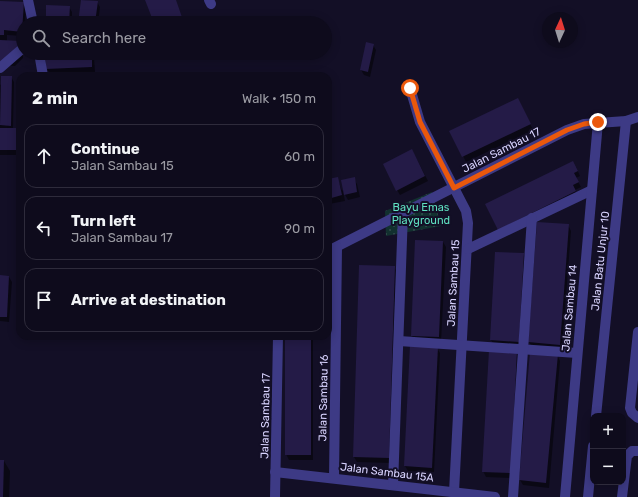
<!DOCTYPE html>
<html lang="en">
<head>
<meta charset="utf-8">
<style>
	body { margin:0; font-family:Rubik,sans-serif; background:#1c1929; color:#f1f3f6 }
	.controls { position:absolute; right:12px; bottom:12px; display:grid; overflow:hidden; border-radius:8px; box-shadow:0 2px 10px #0003 }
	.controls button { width:36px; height:36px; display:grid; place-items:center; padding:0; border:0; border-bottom:1px solid #2e2b3b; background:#0e0b1c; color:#f1f3f6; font:20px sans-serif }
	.compass { position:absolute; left:542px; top:12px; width:36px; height:36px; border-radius:50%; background:#0e0b1c; box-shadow:0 2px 10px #0003; rotate:4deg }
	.stop { position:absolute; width:12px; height:12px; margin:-9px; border:3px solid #ea580c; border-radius:50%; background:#fff }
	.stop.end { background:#ea580c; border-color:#fff; box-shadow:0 1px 4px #0008 }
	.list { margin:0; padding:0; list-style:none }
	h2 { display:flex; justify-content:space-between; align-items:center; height:52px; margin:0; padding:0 16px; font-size:17px }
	h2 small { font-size:13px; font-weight:400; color:#9b9ba3 }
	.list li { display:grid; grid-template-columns:26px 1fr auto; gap:12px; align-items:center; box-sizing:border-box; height:64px; margin:0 8px 8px; padding:0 8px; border:1px solid #2e2b3b; border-radius:12px }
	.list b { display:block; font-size:15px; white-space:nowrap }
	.list p { margin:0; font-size:13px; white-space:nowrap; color:#9b9ba3 }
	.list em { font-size:13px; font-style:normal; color:#9b9ba3 }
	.icon { flex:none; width:22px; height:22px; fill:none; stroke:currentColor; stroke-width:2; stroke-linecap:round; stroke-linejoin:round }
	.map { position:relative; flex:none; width:638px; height:497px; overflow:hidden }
	.search { position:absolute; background:#0e0b1c; box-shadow:0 2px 10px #0003; left:16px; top:16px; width:316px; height:44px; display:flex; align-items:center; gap:10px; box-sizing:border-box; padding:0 14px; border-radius:22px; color:#9b9ba3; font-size:15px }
	.panel { position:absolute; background:#0e0b1c; box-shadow:0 2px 10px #0003; left:16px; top:72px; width:316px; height:268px; border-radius:12px }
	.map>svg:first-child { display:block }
</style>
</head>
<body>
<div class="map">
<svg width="638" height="497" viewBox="0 0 638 497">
	<defs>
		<pattern id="park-dots" width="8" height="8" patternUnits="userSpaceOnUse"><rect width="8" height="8" fill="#12302f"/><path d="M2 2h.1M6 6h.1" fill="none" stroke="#344d4e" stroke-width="1.8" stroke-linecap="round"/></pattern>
	</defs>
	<rect width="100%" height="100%" fill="#130f26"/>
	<polygon fill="url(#park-dots)" points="432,192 441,226 386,236 385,211"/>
	<g fill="#0007">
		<polygon points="82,0 97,2 100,7 98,23 79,23"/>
		<polygon points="0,2 23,3 26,9 25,23 23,23 23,36 7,35 7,41 21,42 23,46 23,58 15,66 0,65"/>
		<polygon points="69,7 72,12 72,23 47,23"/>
		<polygon points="373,45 376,50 370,77 364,75 361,70"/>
		<polygon points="46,53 92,53 94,57 95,72 50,74 47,69"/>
		<polygon points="11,77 14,82 13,129 16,129 19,134 19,155 0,155 0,85"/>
		<polygon points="518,99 533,130 466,162 451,131"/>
		<polygon points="415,156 428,181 400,195 397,190"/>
		<polygon points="576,167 580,176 576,178 581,187 575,190 578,196 502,234"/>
		<polygon points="337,178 342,191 354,179 357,184 360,197 348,200 343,191 345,201 329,204 328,180"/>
		<polygon points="568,225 571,231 562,350 532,347 529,342"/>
		<polygon points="443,242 446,247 441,342 415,341 412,336"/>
		<polygon points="524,254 527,260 522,347 494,345 491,340"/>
		<polygon points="360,266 394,267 397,272 391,463 357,462 354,457"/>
		<polygon points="0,276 9,277 12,282 9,322 0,321"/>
		<polygon points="286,336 313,336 313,460 289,460 286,454"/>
		<polygon points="411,347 437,348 440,353 434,472 408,471 405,466"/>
		<polygon points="517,352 520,357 513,478 486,477 483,471"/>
		<polygon points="557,355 560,361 549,488 523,485 520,480"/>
		<polygon points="0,461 4,461 10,471 9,497 0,497"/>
	</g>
	<g fill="#241b47">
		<polygon points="81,0 98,1 95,23 78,23"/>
		<polygon points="145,0 176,0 184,23 154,23"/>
		<polygon points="0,1 24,2 22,32 4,30 4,35 0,35"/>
		<polygon points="46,5 70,6 69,23 46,23"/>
		<polygon points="0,40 21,41 21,53 11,61 0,61"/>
		<polygon points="366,42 374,44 368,72 360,70"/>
		<polygon points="45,53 92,53 92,67 46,69"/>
		<polygon points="1,76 12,76 11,126 0,125"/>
		<polygon points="518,98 531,124 462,157 449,131"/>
		<rect x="0" y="128" width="17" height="22"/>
		<polygon points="412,149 425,176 396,191 383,164"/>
		<polygon points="573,161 578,171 574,173 579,182 573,185 576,191 498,230 485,204"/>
		<polygon points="338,177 342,195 328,199 328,179"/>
		<polygon points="355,177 357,192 344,195 341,180"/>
		<polygon points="537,222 569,224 560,345 528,342"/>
		<polygon points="415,240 443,241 439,337 411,336"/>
		<polygon points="495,252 524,253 519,342 490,340"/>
		<polygon points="359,265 395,266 389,458 353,457"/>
		<polygon points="0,275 9,276 7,317 0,317"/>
		<rect x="285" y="336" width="26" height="119"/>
		<polygon points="410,345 438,347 432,468 404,466"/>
		<polygon points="489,350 517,351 511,473 482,472"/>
		<polygon points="530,352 558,354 546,483 519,480"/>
		<polygon points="0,460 4,460 3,497 0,497"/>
	</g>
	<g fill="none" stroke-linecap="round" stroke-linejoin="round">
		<g stroke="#3d3a85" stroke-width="10">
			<polyline points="28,0 33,23"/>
			<polyline points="209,0 211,4"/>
			<polyline points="39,53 43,76"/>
			<polyline points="0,68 23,48"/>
			<polyline points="410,88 420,122 466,211 468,223 454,492"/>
			<polyline points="468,249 592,190"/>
			<polyline points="328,251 567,130 584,124 626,121 638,117"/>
			<polyline points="638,332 630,408 632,413 638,418"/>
			<polyline points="399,341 577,353"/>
			<polyline points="596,416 626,121"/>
			<polyline points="275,472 495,497"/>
			<polyline points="334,478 337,247"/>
			<polyline points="393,485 403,213"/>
			<polyline points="275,497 278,336"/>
			<polyline points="513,497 532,218"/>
			<polyline points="565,497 598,122"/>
			<polyline points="588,497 593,446"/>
			<polyline points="622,497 627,456 632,451 638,451"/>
		</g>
	</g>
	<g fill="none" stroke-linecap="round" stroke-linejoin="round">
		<polyline stroke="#ea580c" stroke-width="5" points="410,88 420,122 454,188 567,130 584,124 598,122"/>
	</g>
	<g text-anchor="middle" stroke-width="4" stroke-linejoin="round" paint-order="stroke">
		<g font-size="11" fill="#d9d4ff" stroke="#130f26">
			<text transform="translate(501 150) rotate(-27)" y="4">Jalan Sambau 17</text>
			<text transform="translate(600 261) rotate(-84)" y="4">Jalan Batu Unjur 10</text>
			<text transform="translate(453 283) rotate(-87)" y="4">Jalan Sambau 15</text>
			<text transform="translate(569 308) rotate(-85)" y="4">Jalan Sambau 14</text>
			<text transform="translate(323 398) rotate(-89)" y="4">Jalan Sambau 16</text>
			<text transform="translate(265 416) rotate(-89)" y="4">Jalan Sambau 17</text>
			<text transform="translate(387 472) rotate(7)" y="4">Jalan Sambau 15A</text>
		</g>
		<g font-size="11" fill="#5fe0c0" stroke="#130f26">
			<text x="421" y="211">Bayu Emas<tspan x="421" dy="13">Playground</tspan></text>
		</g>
	</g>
</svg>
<div class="controls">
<button>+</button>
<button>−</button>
</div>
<svg class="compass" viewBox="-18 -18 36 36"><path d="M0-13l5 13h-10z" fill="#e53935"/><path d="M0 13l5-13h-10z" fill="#9b9ba3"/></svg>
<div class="stop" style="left:410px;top:88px"></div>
<div class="stop end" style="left:598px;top:122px"></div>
<div class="search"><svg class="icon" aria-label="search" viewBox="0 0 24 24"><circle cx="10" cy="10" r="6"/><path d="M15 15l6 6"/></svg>Search here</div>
<section class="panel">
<h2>2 min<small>Walk · 150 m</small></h2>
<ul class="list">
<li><svg class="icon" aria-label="ahead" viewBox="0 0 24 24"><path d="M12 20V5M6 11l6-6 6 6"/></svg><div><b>Continue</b><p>Jalan Sambau 15</p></div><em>60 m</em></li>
<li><svg class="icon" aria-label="left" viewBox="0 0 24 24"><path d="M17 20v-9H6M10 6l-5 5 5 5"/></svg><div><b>Turn left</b><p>Jalan Sambau 17</p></div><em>90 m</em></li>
<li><svg class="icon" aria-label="arrive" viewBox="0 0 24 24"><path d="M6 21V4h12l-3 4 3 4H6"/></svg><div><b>Arrive at destination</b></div></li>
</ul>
</section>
</div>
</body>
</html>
